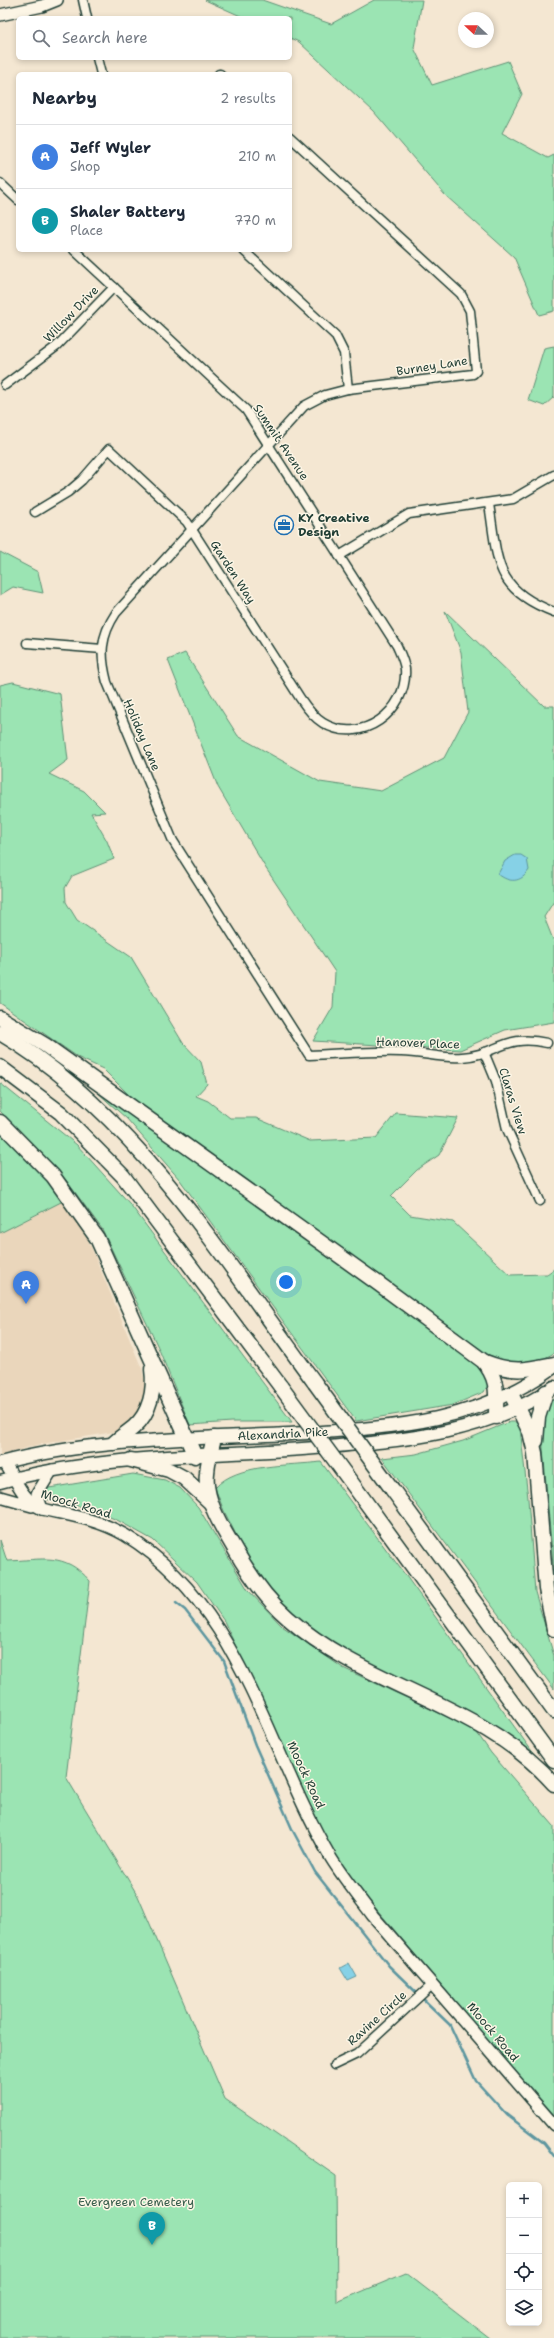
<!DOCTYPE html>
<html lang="en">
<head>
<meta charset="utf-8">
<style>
	body { margin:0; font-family:"Shantell Sans",sans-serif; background:#f2f2f3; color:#1f2937 }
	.controls { position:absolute; right:12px; bottom:12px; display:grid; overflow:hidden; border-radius:6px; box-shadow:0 2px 6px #0003 }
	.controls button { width:36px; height:36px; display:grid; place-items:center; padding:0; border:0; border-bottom:1px solid #e0e1e3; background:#fff; color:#1f2937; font:20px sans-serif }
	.compass { position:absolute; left:458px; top:12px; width:36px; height:36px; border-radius:50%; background:#fff; box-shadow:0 2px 6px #0003; rotate:292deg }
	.you { position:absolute; left:286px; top:1282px; width:14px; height:14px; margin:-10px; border:3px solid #fff; border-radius:50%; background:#1a73e8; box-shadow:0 0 0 6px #1a73e833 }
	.badge { display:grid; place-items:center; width:26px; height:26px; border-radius:50%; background:#7c3aed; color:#fff; font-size:13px; font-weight:700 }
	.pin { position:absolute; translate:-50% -33px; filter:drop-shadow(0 1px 2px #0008) }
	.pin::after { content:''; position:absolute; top:21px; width:14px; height:12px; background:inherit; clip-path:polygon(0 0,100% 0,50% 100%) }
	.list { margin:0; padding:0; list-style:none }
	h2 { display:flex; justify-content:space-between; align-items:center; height:52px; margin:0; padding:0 16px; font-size:17px }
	h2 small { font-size:13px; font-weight:400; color:#747a83 }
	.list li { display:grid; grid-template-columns:26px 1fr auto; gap:12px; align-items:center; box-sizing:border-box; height:64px; padding:0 16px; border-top:1px solid #e0e1e3 }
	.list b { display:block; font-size:15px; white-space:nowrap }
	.list p { margin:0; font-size:13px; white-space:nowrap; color:#747a83 }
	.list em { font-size:13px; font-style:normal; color:#747a83 }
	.icon { flex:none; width:22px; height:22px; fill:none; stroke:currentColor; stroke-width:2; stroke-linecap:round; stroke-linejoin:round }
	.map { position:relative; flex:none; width:554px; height:2338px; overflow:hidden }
	.search { position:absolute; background:#fff; box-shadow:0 2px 6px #0003; left:16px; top:16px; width:276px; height:44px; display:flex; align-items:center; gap:10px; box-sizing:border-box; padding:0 14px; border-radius:6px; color:#747a83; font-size:15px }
	.panel { position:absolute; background:#fff; box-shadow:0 2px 6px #0003; left:16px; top:72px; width:276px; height:180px; border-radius:6px }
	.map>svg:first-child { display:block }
</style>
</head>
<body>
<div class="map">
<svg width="554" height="2338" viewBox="0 0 554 2338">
	<rect width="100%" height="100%" fill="#f4e7d2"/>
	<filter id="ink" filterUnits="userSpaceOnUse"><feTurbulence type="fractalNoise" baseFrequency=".025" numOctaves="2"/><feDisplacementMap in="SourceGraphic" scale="8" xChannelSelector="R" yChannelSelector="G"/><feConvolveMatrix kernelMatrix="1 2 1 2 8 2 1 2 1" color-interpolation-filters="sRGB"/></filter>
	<g filter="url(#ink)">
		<polygon fill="#ead6bb" points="63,1201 88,1240 142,1369 146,1388 144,1401 125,1428 114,1432 36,1445 0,1456 0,1233"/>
		<g fill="#9be4b3" stroke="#5d9074">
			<polygon points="205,0 262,0 331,24 374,0 422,0 414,48 432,85 508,61 522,94 502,133 548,158 554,155 554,311 539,315 514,257 445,195 374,112 299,42 290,38 290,18 245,18"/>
			<polygon points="554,346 554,397 544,406 528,400 544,348"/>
			<polygon points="0,552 38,572 43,593 13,587 0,595"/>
			<polygon points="445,611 544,706 554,706 554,901 544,917 554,942 554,1022 505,1030 460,1050 313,1041 333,1007 335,972 265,867 218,787 168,660 185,653 238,736 320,782 381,791 444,758 468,712 461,652"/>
			<polygon points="13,682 60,694 68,760 49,774 84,791 105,812 91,813 107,841 114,859 72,876 65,888 66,902 77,920 131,957 183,1043 201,1062 207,1084 196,1096 208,1101 230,1118 256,1118 310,1141 376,1138 396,1113 458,1118 439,1155 417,1170 391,1196 410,1215 453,1222 510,1275 547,1274 554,1269 554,1353 538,1362 506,1364 489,1355 132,1098 103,1069 79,1058 0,1003 0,685"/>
			<polygon points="76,1073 459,1349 484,1372 489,1383 484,1392 453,1405 356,1421 180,1180 127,1119"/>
			<polygon points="0,1083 77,1145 130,1204 292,1422 232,1422 190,1425 158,1347 102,1229 66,1180 0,1111"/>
			<polygon points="0,1130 30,1158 63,1201 0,1233"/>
			<polygon points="554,1398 554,1576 541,1425 546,1407"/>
			<polygon points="509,1422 516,1422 520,1428 528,1498 535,1592 554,1656 554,1689 382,1458 416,1454 463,1441"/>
			<path d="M321 1462 406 1576 539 1761 505 1733 328 1641 293 1615 255 1572 224 1511 215 1488C236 1463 291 1466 321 1462Z"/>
			<polygon points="133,1474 165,1480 180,1488 198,1507 248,1590 282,1626 343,1668 475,1730 491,1753 554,1826 554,2117 361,1891 326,1841 224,1621 197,1582 153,1540 117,1520 88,1508 45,1499 44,1494 49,1488"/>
			<path d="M0 1540 7 1561C43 1560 64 1551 90 1581L66 1777 138 1896 225 2099 336 2176 337 2302 406 2273 490 2338H0Z"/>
		</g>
		<g fill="#86d1e6" stroke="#5d969f">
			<path d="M515 855H521L527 859 529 870C521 883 509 883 498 874L505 861Z"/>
			<polygon points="349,1963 357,1977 348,1981 340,1968"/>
		</g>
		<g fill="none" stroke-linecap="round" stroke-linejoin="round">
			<polyline stroke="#5d969f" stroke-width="2.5" points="176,1603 185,1610 224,1661 255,1745 293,1831 315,1872 389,1966 450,2025 476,2081 507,2115 544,2143 554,2156"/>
			<defs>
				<g id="minor">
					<polyline points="83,0 87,18"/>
					<polyline points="97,58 101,74"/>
					<polyline points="219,74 220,74"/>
					<path d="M290 137 461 294 470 311 476 371 473 374 348 389 325 395 304 406 116 613C100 637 100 655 107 682L173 841 309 1055C339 1054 370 1051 401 1052 421 1052 442 1059 462 1057 497 1055 505 1033 547 1043"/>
					<polyline points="0,183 18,200"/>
					<polyline points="243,250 335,335 344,353 348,389"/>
					<polyline points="5,385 57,346 114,287"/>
					<path d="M489 504C498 560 493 589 554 612"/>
					<path d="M35 512 68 492 82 480 109 449 187 522 300 698C306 707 313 717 323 723 361 746 408 711 405 669 404 661 400 653 397 646L246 410 74 250"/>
					<polyline points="339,556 409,514 513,499 554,475"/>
					<polyline points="27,643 102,649"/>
					<polyline points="484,1052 496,1081 507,1129 540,1201"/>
					<polyline points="334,2065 357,2054 433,1984"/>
				</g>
				<g id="secondary">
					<polyline points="0,15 42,6 57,0"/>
					<path d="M4 1462C16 1479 22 1500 42 1509 70 1515 100 1520 125 1535 242 1606 266 1748 331 1858 344 1879 359 1897 373 1916L554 2125"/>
					<polyline points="0,1497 32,1506"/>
					<polyline points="42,1509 37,1494 52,1470"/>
				</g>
				<g id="primary">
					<path d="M0 1463C100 1437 205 1439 307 1433 397 1427 478 1422 554 1367"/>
					<path d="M0 1482C102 1455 210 1456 315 1448 397 1441 484 1435 554 1387"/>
				</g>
				<g id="motorway">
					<path d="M0 1018 45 1045 379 1284 483 1361C499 1380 496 1393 496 1417"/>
					<path d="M0 1033C134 1111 224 1260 315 1383"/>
					<polyline points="0,1067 61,1113 123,1176 281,1387"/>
					<polyline points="0,1122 53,1176 97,1238 195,1456"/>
					<path d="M485 1362C513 1373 525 1370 554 1364"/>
					<polyline points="511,1394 530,1432 535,1453 546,1589 554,1629"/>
					<path d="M214 1438C211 1449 208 1461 207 1473 204 1498 221 1526 233 1546 248 1573 265 1598 288 1618 367 1688 483 1703 554 1784"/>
					<polyline points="536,1441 538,1417 546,1392"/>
					<path d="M114 1443C120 1437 127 1433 134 1427 150 1413 155 1390 152 1369"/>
					<polyline points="131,1460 169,1470 184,1478 210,1502"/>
					<polyline points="392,1489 554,1711"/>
					<polyline points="362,1497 554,1760"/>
				</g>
			</defs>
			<use href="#minor" stroke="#1f3d34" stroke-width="11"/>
			<use href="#secondary" stroke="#1f3d34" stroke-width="14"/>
			<use href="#primary" stroke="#1f3d34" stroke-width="15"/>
			<use href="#motorway" stroke="#1f3d34" stroke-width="17"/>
			<use href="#minor" stroke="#fcf5e5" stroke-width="8"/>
			<use href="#secondary" stroke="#fcf5e5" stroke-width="11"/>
			<use href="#primary" stroke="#fcf5e5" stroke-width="12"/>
			<use href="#motorway" stroke="#fcf5e5" stroke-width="14"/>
			<defs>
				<g id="motorway-bridge">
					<polyline points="315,1383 392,1489"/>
					<polyline points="281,1387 362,1497"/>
				</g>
			</defs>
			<use href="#motorway-bridge" stroke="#1f3d34" stroke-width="17" stroke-linecap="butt"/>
			<use href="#motorway-bridge" stroke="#fcf5e5" stroke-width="14"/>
		</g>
	</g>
	<defs>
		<symbol id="office-ring" viewBox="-11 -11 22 22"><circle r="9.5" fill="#fcf5e5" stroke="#1f6fb2" stroke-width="1.5"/><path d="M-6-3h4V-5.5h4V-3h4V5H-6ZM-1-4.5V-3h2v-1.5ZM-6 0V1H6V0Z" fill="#1f6fb2"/></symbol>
	</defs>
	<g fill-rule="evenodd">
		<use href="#office-ring" x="273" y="514" width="22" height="22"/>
	</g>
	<g text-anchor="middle" stroke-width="3" stroke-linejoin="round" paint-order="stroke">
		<g font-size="12" fill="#1f3d34" stroke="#fcf5e5">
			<text transform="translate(71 314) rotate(-46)" y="4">Willow Drive</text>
			<text transform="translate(432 366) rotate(-9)" y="4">Burney Lane</text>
			<text transform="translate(281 442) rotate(56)" y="4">Summit Avenue</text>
			<text transform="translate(233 572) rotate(57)" y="4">Garden Way</text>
			<text transform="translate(142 735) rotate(67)" y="4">Holiday Lane</text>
			<text transform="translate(418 1043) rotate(2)" y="4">Hanover Place</text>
			<text transform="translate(513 1101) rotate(73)" y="4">Claras View</text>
			<text transform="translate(283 1434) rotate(-3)" y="4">Alexandria Pike</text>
			<text transform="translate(76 1504) rotate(17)" y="4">Moock Road</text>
			<text transform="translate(306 1775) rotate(65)" y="4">Moock Road</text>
			<text transform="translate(377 2018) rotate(-42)" y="4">Ravine Circle</text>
			<text transform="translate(493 2032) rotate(50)" y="4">Moock Road</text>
		</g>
		<g font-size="12" font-weight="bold" fill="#1f3d34" stroke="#fcf5e5" text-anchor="start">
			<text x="298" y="522">KY Creative<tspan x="298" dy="14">Design</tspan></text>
		</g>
		<g font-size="12" fill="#385e4d" stroke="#fcf5e5">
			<text x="136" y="2206">Evergreen Cemetery</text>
		</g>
	</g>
</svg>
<div class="controls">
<button>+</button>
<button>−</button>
<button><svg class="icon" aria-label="locate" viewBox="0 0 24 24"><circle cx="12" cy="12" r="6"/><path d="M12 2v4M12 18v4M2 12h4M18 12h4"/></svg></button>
<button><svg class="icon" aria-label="layers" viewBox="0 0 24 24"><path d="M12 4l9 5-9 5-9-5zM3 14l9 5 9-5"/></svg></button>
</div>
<svg class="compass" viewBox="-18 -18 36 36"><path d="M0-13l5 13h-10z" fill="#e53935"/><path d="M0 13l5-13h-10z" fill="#747a83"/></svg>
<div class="you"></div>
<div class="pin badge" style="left:26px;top:1304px;background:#3f7fe0">A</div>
<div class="pin badge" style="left:152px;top:2245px;background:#0f9aa8">B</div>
<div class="search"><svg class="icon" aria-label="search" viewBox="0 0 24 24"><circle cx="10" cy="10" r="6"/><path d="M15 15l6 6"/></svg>Search here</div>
<section class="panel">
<h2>Nearby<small>2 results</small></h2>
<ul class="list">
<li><span class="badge" style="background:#3f7fe0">A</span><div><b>Jeff Wyler</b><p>Shop</p></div><em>210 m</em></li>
<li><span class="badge" style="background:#0f9aa8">B</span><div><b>Shaler Battery</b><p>Place</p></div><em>770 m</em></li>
</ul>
</section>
</div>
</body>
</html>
